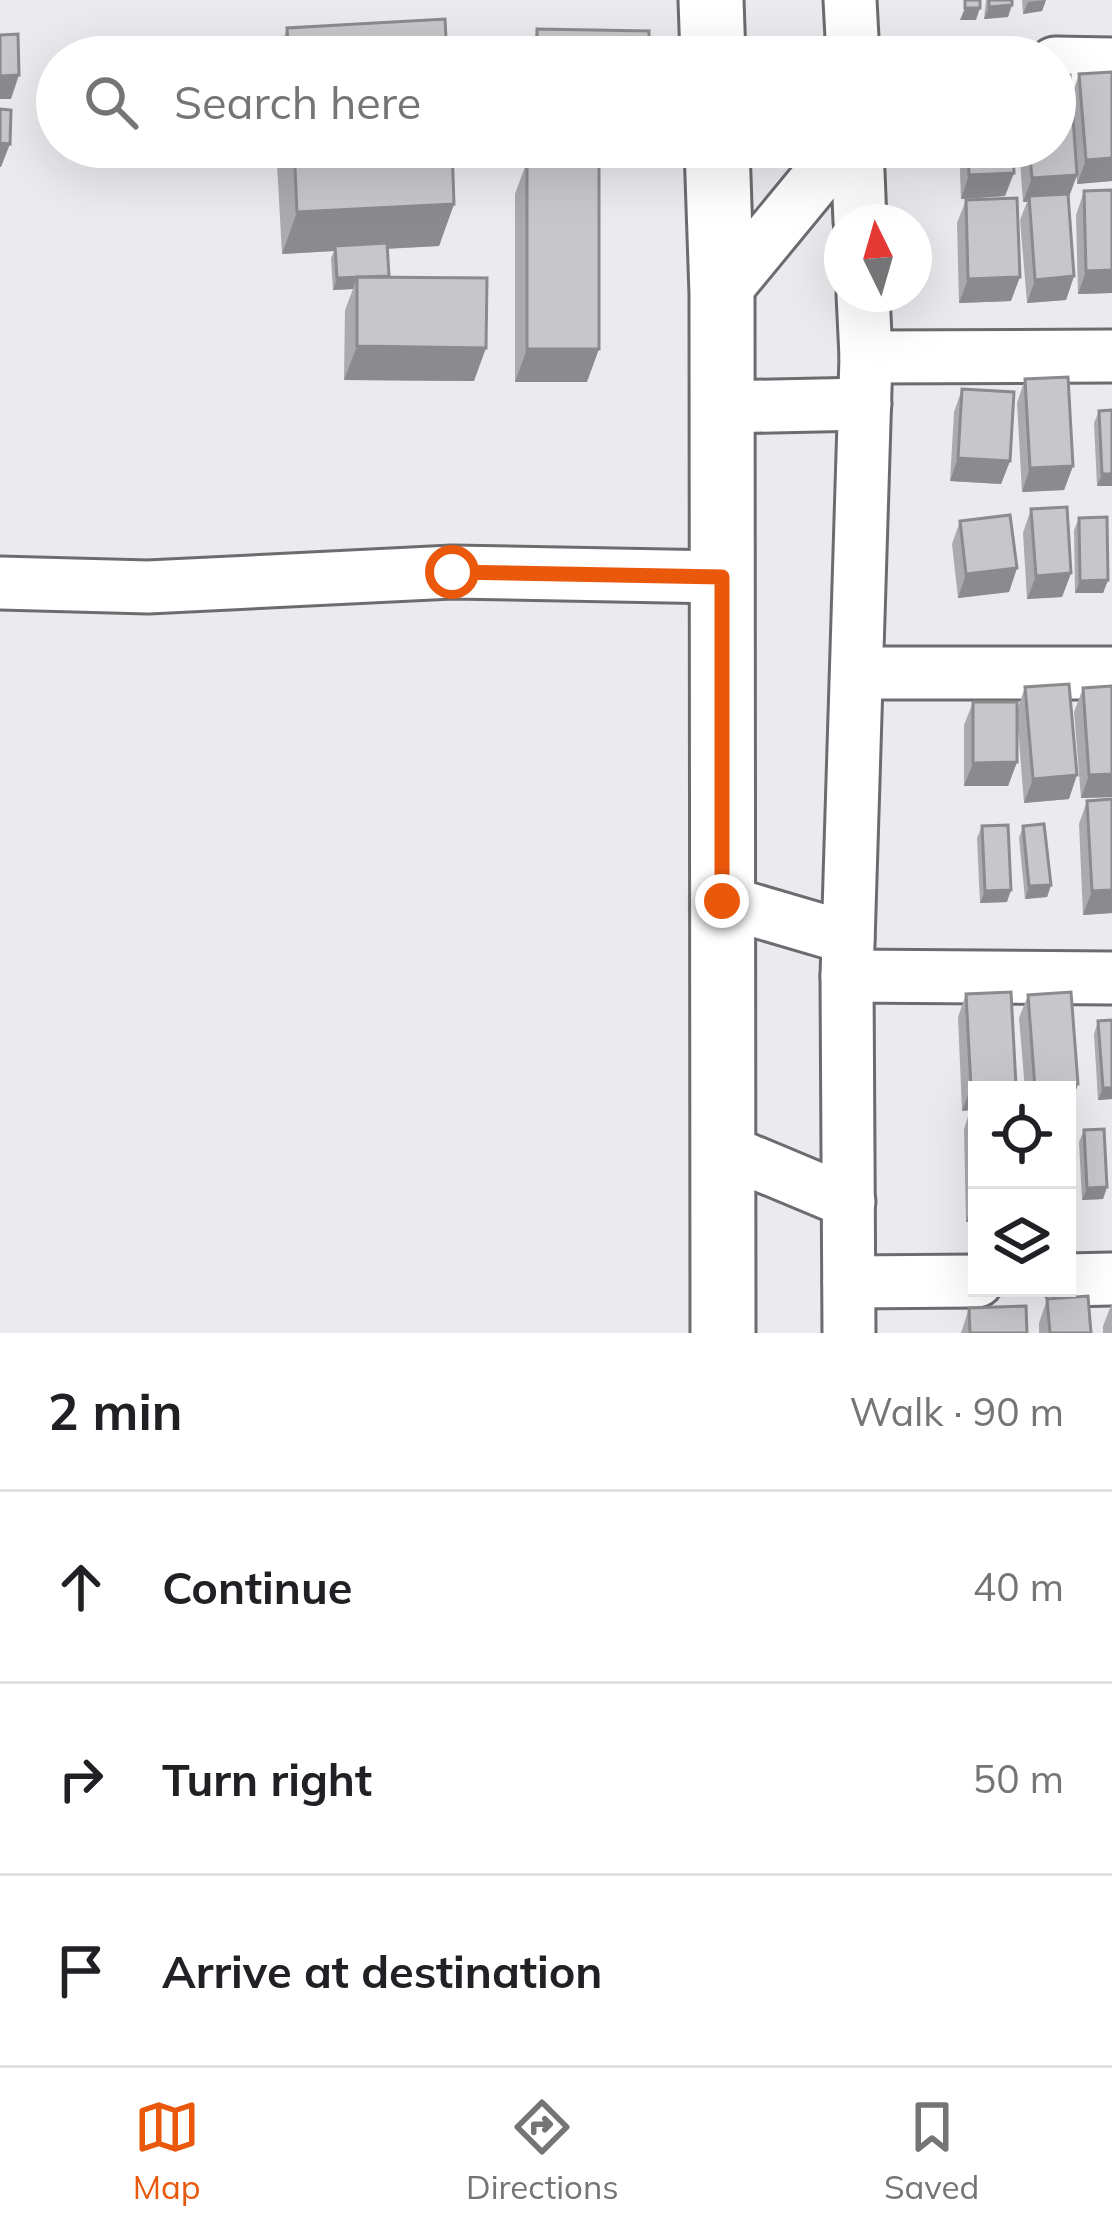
<!DOCTYPE html>
<html lang="en">
<head>
<meta charset="utf-8">
<style>
	body { margin:0; font-family:Mulish,sans-serif; background:#f6f6f6; color:#202124 }
	.controls { position:absolute; right:36px; bottom:36px; display:grid; overflow:hidden; border-radius:0px; box-shadow:0 12px 48px #0002 }
	.controls button { width:108px; height:108px; display:grid; place-items:center; padding:0; border:0; border-bottom:3px solid #e0e0e0; background:#fff; color:#202124; font:60px sans-serif }
	.compass { position:absolute; left:824px; top:204px; width:108px; height:108px; border-radius:50%; background:#fff; box-shadow:0 12px 48px #0002; rotate:355deg }
	.stop { position:absolute; width:36px; height:36px; margin:-27px; border:9px solid #ea580c; border-radius:50%; background:#fff }
	.stop.end { background:#ea580c; border-color:#fff; box-shadow:0 3px 12px #0008 }
	.list { margin:0; padding:0; list-style:none }
	h2 { display:flex; justify-content:space-between; align-items:center; height:156px; margin:0; padding:0 48px; font-size:51px }
	h2 small { font-size:39px; font-weight:400; color:#757577 }
	.list li { display:grid; grid-template-columns:78px 1fr auto; gap:36px; align-items:center; box-sizing:border-box; height:192px; padding:0 48px; border-top:3px solid #e0e0e0 }
	.list b { display:block; font-size:45px; white-space:nowrap }
	.list em { font-size:39px; font-style:normal; color:#757577 }
	.icon { flex:none; width:66px; height:66px; fill:none; stroke:currentColor; stroke-width:2; stroke-linecap:round; stroke-linejoin:round }
	.map { position:relative; flex:none; width:1112px; height:1333px; overflow:hidden }
	.search { position:absolute; background:#fff; box-shadow:0 12px 48px #0002; left:36px; right:36px; top:36px; height:132px; display:flex; align-items:center; gap:30px; box-sizing:border-box; padding:0 42px; border-radius:66px; color:#757577; font-size:45px }
	.sheet { height:732px; background:#fff }
	nav { display:flex; justify-content:space-around; align-items:center; box-sizing:border-box; height:168px; border-top:3px solid #e0e0e0; background:#fff; font-size:33px; color:#757577 }
	nav a { display:grid; justify-items:center; gap:6px }
	nav .on { color:#ea580c }
	.map>svg:first-child { display:block }
</style>
</head>
<body>
<div class="map">
<svg width="1112" height="1333" viewBox="0 0 1112 1333">
	<rect width="100%" height="100%" fill="#ebebef"/>
	<g fill="none" stroke-linecap="round" stroke-linejoin="round">
		<defs>
			<g id="minor">
				<polyline points="850,0 853,57"/>
				<polyline points="1055,63 1112,64"/>
				<polyline points="857,147 860,222"/>
				<polyline points="722,294 843,147"/>
				<polyline points="866,357 1112,356"/>
				<polyline points="722,407 865,404"/>
				<polyline points="0,583 148,587 452,572 721,577"/>
				<polyline points="858,673 1112,673"/>
				<polyline points="722,901 848,938"/>
				<polyline points="847,976 1112,978"/>
				<polyline points="722,1149 849,1202"/>
				<polyline points="1067,1280 1112,1279"/>
				<polyline points="849,1282 977,1281"/>
				<polyline points="849,1333 847,976 866,357 863,294"/>
			</g>
			<g id="tertiary">
				<polyline points="711,0 713,57"/>
				<polyline points="717,147 722,294 723,1333"/>
			</g>
		</defs>
		<use href="#minor" stroke="#6c6c70" stroke-width="57"/>
		<use href="#tertiary" stroke="#6c6c70" stroke-width="69"/>
		<use href="#minor" stroke="#fff" stroke-width="51"/>
		<use href="#tertiary" stroke="#fff" stroke-width="63"/>
	</g>
	<g fill="#ababaf">
		<polygon points="986,0 1012,0 1008,17 984,19"/>
		<polygon points="1022,0 1046,0 1042,11 1023,14"/>
		<polygon points="287,28 447,57 277,57"/>
		<polygon points="537,29 649,57 529,57"/>
		<polygon points="1112,72 1112,181 1077,184 1076,165 1077,175 1069,197 1074,276 1066,300 1027,303 1020,220 1027,202 1023,202 1019,147 1055,147 1079,74"/>
		<polygon points="276,147 452,147 454,204 439,246 387,249 389,276 474,381 344,380 345,310 353,289 333,290 331,258 334,251 282,254"/>
		<polygon points="959,147 1013,147 1005,196 961,199"/>
		<polygon points="527,161 587,382 515,382 515,194"/>
		<polygon points="1084,191 1112,293 1078,294 1076,215"/>
		<polygon points="966,200 1011,301 959,303 957,223"/>
		<polygon points="1025,379 1073,466 1064,490 1022,492 1017,403"/>
		<polygon points="962,389 1010,461 1001,484 950,481 954,412"/>
		<polygon points="1112,410 1112,486 1097,486 1094,423 1099,411"/>
		<polygon points="1031,509 1071,573 1062,597 1027,599 1023,533"/>
		<polygon points="1079,518 1108,580 1103,593 1075,593 1074,530"/>
		<polygon points="960,521 1017,568 1009,592 958,598 952,544"/>
		<polygon points="1112,686 1112,797 1081,798 1074,712 1083,688"/>
		<polygon points="1025,687 1069,799 1024,803 1017,716 1017,762 1008,786 964,786 964,725 973,702 1017,710"/>
		<polygon points="1087,801 1112,913 1083,915 1079,824"/>
		<polygon points="982,826 1007,902 980,903 977,838"/>
		<polygon points="1023,826 1051,885 1047,897 1025,899 1019,838"/>
		<polygon points="966,994 1016,1085 1014,1090 977,1090 977,1222 966,1222 964,1129 970,1110 962,1111 958,1017"/>
		<polygon points="1028,995 1078,1084 1070,1108 1068,1108 1073,1198 1067,1214 1067,1090 1025,1090 1019,1018"/>
		<polygon points="1098,1021 1112,1099 1098,1100 1094,1034"/>
		<polygon points="1084,1130 1107,1187 1103,1199 1082,1200 1079,1142"/>
		<polygon points="1047,1299 1091,1333 1039,1333 1039,1323"/>
		<polygon points="1112,1303 1112,1333 1103,1333 1103,1326"/>
		<polygon points="969,1308 1027,1333 961,1333"/>
	</g>
	<g fill="#8b8b8e">
		<polygon points="1046,0 1042,11 1023,14 1028,2"/>
		<polygon points="1012,5 1008,17 984,19 989,7"/>
		<polygon points="965,8 980,8 976,20 960,20"/>
		<polygon points="19,75 11,99 0,99 0,76"/>
		<polygon points="0,143 10,144 1,167 0,167"/>
		<polygon points="1112,158 1112,181 1077,184 1086,160"/>
		<polygon points="1014,173 1005,196 961,199 969,175"/>
		<polygon points="1077,175 1068,199 1029,196 1027,202 1023,202 1032,178"/>
		<polygon points="454,204 439,246 336,251 335,246 334,251 282,254 297,212"/>
		<polygon points="1112,270 1112,293 1078,294 1086,271"/>
		<polygon points="1074,276 1066,300 1027,303 1035,280"/>
		<polygon points="357,277 353,289 333,290 337,278"/>
		<polygon points="1020,277 1011,301 959,303 968,279"/>
		<polygon points="357,346 486,348 474,381 344,380"/>
		<polygon points="527,349 599,349 587,382 515,382"/>
		<polygon points="958,458 1010,461 1001,484 950,481"/>
		<polygon points="1073,466 1064,490 1022,492 1030,468"/>
		<polygon points="1102,474 1112,474 1112,486 1097,486"/>
		<polygon points="1017,568 1009,592 958,598 966,574"/>
		<polygon points="1071,573 1062,597 1027,599 1036,576"/>
		<polygon points="1108,580 1103,593 1075,593 1080,581"/>
		<polygon points="1017,762 1008,786 964,786 973,763"/>
		<polygon points="1112,774 1112,797 1081,798 1089,775"/>
		<polygon points="1077,775 1069,799 1024,803 1033,779"/>
		<polygon points="1051,885 1047,897 1025,899 1029,886"/>
		<polygon points="1011,890 1007,902 980,903 985,891"/>
		<polygon points="1112,890 1112,913 1083,915 1092,891"/>
		<polygon points="1078,1084 1070,1108 1067,1108 1067,1090 1035,1090 1035,1088"/>
		<polygon points="1016,1085 1014,1090 977,1090 977,1110 972,1105 970,1110 962,1111 971,1087"/>
		<polygon points="1103,1088 1112,1088 1112,1099 1098,1100"/>
		<polygon points="1107,1187 1103,1199 1082,1200 1087,1188"/>
		<polygon points="974,1198 977,1198 977,1222 966,1222"/>
	</g>
	<g fill="#c7c7cb" stroke="#8b8b8e" stroke-width="3">
		<rect x="965" y="0" width="15" height="8"/>
		<polygon points="989,0 1012,0 1012,5 989,7"/>
		<polygon points="445,19 447,57 289,57 287,28"/>
		<polygon points="537,29 649,31 649,57 537,57"/>
		<polygon points="18,34 19,75 0,76 0,35"/>
		<polygon points="1112,72 1112,158 1086,160 1079,74"/>
		<polygon points="1070,75 1077,175 1032,178 1029,147 1055,147 1055,76"/>
		<polygon points="0,109 11,110 10,144 0,143"/>
		<polygon points="294,147 452,147 454,204 297,212"/>
		<polygon points="968,147 1013,147 1014,173 969,175"/>
		<rect x="527" y="161" width="72" height="188"/>
		<polygon points="1112,190 1112,270 1086,271 1084,191"/>
		<polygon points="1068,194 1074,276 1035,280 1029,196"/>
		<polygon points="1017,198 1020,277 968,279 966,200"/>
		<polygon points="387,243 389,276 337,278 335,246"/>
		<polygon points="357,277 487,278 486,348 357,346"/>
		<polygon points="1068,377 1073,466 1030,468 1025,379"/>
		<polygon points="962,389 1014,392 1010,461 958,458"/>
		<polygon points="1112,410 1112,474 1102,474 1099,411"/>
		<polygon points="1067,507 1071,573 1036,576 1031,509"/>
		<polygon points="1010,515 1017,568 966,574 960,521"/>
		<polygon points="1107,517 1108,580 1080,581 1079,518"/>
		<polygon points="1069,684 1077,775 1033,779 1025,687"/>
		<polygon points="1112,686 1112,774 1089,775 1083,688"/>
		<polygon points="973,702 1017,702 1017,762 973,763"/>
		<polygon points="1112,799 1112,890 1092,891 1087,801"/>
		<polygon points="1044,824 1051,885 1029,886 1023,826"/>
		<polygon points="1008,825 1011,890 985,891 982,826"/>
		<polygon points="1011,992 1016,1085 971,1087 966,994"/>
		<polygon points="1071,992 1078,1084 1035,1088 1028,995"/>
		<polygon points="1112,1020 1112,1088 1103,1088 1098,1021"/>
		<polygon points="972,1105 977,1105 977,1198 974,1198"/>
		<polygon points="1067,1106 1073,1198 1067,1198"/>
		<polygon points="1104,1129 1107,1187 1087,1188 1084,1130"/>
		<polygon points="1088,1296 1091,1333 1050,1333 1047,1299"/>
		<polygon points="1026,1306 1027,1333 970,1333 969,1308"/>
	</g>
	<g fill="none" stroke-linecap="round" stroke-linejoin="round">
		<polyline stroke="#ea580c" stroke-width="15" points="452,572 722,577 722,901"/>
	</g>
</svg>
<div class="controls">
<button><svg class="icon" aria-label="locate" viewBox="0 0 24 24"><circle cx="12" cy="12" r="6"/><path d="M12 2v4M12 18v4M2 12h4M18 12h4"/></svg></button>
<button><svg class="icon" aria-label="layers" viewBox="0 0 24 24"><path d="M12 4l9 5-9 5-9-5zM3 14l9 5 9-5"/></svg></button>
</div>
<svg class="compass" viewBox="-18 -18 36 36"><path d="M0-13l5 13h-10z" fill="#e53935"/><path d="M0 13l5-13h-10z" fill="#757577"/></svg>
<div class="stop" style="left:452px;top:572px"></div>
<div class="stop end" style="left:722px;top:901px"></div>
<div class="search"><svg class="icon" aria-label="search" viewBox="0 0 24 24"><circle cx="10" cy="10" r="6"/><path d="M15 15l6 6"/></svg>Search here</div>
</div>
<section class="sheet">
<h2>2 min<small>Walk · 90 m</small></h2>
<ul class="list">
<li><svg class="icon" aria-label="ahead" viewBox="0 0 24 24"><path d="M12 20V5M6 11l6-6 6 6"/></svg><div><b>Continue</b></div><em>40 m</em></li>
<li><svg class="icon" aria-label="right" viewBox="0 0 24 24"><path d="M7 20v-9h11M14 6l5 5-5 5"/></svg><div><b>Turn right</b></div><em>50 m</em></li>
<li><svg class="icon" aria-label="arrive" viewBox="0 0 24 24"><path d="M6 21V4h12l-3 4 3 4H6"/></svg><div><b>Arrive at destination</b></div></li>
</ul>
</section>
<nav>
<a class="on"><svg class="icon" aria-label="map" viewBox="0 0 24 24"><path d="M3 6l6-2 6 2 6-2v14l-6 2-6-2-6 2zM9 4v14M15 6v14"/></svg>Map</a>
<a><svg class="icon" aria-label="directions" viewBox="0 0 24 24"><path d="M12 3l9 9-9 9-9-9zM9 14v-3h6M13 9l2 2-2 2"/></svg>Directions</a>
<a><svg class="icon" aria-label="saved" viewBox="0 0 24 24"><path d="M7 4h10v16l-5-4-5 4z"/></svg>Saved</a>
</nav>
</body>
</html>
